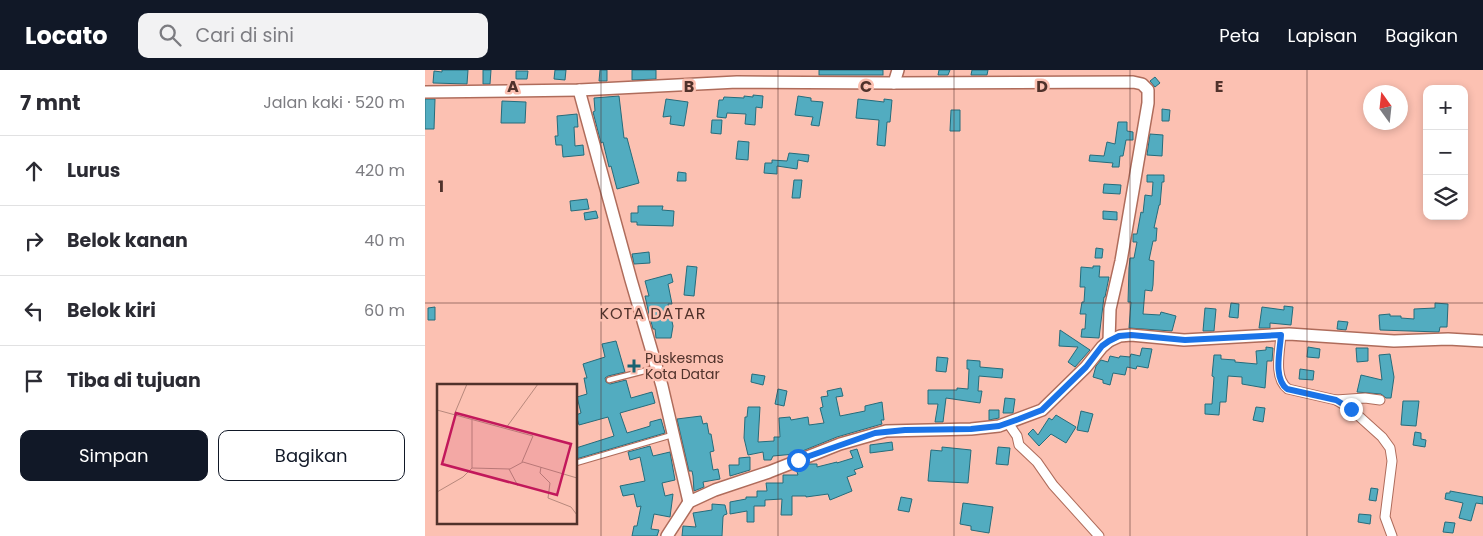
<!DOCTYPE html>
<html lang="id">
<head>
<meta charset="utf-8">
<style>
	body { margin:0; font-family:Poppins,sans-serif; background:#f2f2f3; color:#2b2b33 }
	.controls { position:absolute; right:15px; top:15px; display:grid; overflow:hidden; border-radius:10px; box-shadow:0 2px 8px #0003 }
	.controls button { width:45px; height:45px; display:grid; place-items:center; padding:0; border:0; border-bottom:1px solid #e1e1e2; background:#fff; color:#2b2b33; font:25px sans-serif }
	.compass { position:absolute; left:938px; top:15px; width:45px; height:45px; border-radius:50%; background:#fff; box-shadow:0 2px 8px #0003; rotate:345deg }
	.stop { position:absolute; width:15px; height:15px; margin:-11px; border:4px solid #1a73e8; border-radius:50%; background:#fff }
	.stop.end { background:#1a73e8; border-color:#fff; box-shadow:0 1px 5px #0008 }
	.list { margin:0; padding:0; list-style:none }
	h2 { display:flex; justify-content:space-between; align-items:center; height:65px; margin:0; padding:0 20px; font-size:21px }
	h2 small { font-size:16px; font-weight:400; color:#7c7c81 }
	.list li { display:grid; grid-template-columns:32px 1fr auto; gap:15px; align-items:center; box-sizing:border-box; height:70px; padding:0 20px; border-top:1px solid #e1e1e2 }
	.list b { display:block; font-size:19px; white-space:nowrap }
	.list em { font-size:16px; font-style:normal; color:#7c7c81 }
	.actions { display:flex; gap:10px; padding:15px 20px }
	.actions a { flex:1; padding:11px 0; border:1px solid #111827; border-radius:10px; text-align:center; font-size:18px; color:#111827 }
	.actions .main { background:#111827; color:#fff }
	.icon { flex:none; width:28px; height:28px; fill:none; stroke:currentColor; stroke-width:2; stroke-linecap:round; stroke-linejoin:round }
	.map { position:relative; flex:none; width:1058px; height:466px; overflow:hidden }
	header { display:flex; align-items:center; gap:30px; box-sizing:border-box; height:70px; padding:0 25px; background:#111827; color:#fff }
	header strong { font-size:24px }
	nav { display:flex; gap:28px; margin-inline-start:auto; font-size:18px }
	.search { width:350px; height:45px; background:#f2f2f3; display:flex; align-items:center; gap:12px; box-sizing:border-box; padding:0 18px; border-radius:10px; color:#7c7c81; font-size:19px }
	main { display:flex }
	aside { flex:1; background:#fff }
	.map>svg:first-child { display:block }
</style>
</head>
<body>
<header>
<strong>Locato</strong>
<div class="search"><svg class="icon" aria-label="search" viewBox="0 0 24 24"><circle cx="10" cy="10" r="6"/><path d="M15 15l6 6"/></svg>Cari di sini</div>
<nav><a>Peta</a><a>Lapisan</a><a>Bagikan</a></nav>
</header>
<main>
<aside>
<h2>7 mnt<small>Jalan kaki · 520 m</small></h2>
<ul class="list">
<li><svg class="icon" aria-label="ahead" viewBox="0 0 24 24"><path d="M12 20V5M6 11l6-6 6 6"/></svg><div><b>Lurus</b></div><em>420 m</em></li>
<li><svg class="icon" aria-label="right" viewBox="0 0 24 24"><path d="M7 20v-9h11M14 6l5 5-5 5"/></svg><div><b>Belok kanan</b></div><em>40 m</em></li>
<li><svg class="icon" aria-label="left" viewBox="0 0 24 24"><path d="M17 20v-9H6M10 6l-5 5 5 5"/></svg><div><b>Belok kiri</b></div><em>60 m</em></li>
<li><svg class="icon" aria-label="arrive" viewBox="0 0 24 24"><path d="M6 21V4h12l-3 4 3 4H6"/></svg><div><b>Tiba di tujuan</b></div></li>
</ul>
<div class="actions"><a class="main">Simpan</a><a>Bagikan</a></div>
</aside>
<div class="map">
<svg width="1058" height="466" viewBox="0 0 1058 466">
	<rect width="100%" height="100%" fill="#fcc1b2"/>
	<g fill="#52acc0" stroke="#266c7b">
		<polygon points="17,0 43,0 42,14 8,13 9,1 17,2"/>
		<polygon points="58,0 66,0 65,14 58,14"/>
		<polygon points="130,0 141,0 140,10 129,9"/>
		<polygon points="175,0 182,0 182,11 174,11"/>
		<polygon points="207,0 231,0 231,9 207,10"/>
		<rect x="394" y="0" width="64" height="5"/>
		<polygon points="514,0 525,0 523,5 513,5"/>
		<polygon points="547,0 563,0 562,5 546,5"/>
		<polygon points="91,1 103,1 102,9 91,9"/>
		<polygon points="730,7 735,13 730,17 725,11"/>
		<polygon points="328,25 338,26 337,38 331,37 330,55 320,54 321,44 302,43 301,48 292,47 294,30 298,30 299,27 319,28 319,26 328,27"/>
		<polygon points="194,26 199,68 202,68 214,113 192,119 186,96 184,97 178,72 176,73 168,42 170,41 169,28"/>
		<polygon points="373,26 386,28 386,31 398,32 394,56 386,55 388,47 370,45"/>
		<polygon points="0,29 10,29 9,59 0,59"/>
		<polygon points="241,29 263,32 259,56 245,54 246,46 238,47"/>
		<polygon points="433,29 459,32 459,29 467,30 465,52 462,52 460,76 452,75 454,50 431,48"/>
		<polygon points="77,31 101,32 100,53 76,53"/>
		<polygon points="737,39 745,40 744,51 737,51"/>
		<polygon points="526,40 535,40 535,61 525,61"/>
		<polygon points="152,44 153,57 149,57 150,76 158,75 159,85 138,87 137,75 131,75 130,66 133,66 132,46"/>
		<polygon points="287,50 297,50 296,64 286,63"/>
		<polygon points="693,52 702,52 702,61 708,62 708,70 701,70 698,86 695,86 694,97 687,97 688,93 664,91 665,85 679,86 682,72 690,74"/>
		<polygon points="725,64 738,65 737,86 722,85"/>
		<polygon points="313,71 324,72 323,90 311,89"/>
		<polygon points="364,83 384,85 383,92 373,90 372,99 352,96 352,104 339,103 340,93 347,93 347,90 362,91"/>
		<polygon points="253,102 261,103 261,111 252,111"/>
		<polygon points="722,105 739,105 739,112 737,112 735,135 734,135 729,158 732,158 731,171 728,171 724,190 729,191 728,215 727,221 720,220 718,244 735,245 736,242 751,246 747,261 704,258 706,232 703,232 704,198 705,188 709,188 712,172 708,172 708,164 712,164 716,142 718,143 720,125 727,126 728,112 722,112"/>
		<polygon points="369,110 377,110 375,128 367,128"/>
		<polygon points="679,114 696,115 695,124 678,123"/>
		<polygon points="162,129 164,139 146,141 145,131"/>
		<polygon points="213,136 238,136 237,140 249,141 248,156 212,155 212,152 206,152 206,143 213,143"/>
		<polygon points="171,141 173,148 160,150 159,143"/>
		<polygon points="678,141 692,142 692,150 678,149"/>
		<polygon points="671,178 678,179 677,188 670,188"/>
		<polygon points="224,182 225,193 209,194 207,184"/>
		<polygon points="262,196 272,197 269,226 259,225"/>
		<polygon points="668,196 675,196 674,207 684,207 680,227 679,227 674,268 656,267 657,259 660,259 661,244 655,244 657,232 659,232 660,217 655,217 656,197 668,198"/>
		<polygon points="246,204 248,212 243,214 247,234 243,234 248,256 246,268 231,268 230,259 228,259 223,240 220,226 224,226 220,211"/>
		<polygon points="806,233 814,234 813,248 804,247"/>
		<polygon points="1010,233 1023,234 1022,257 1015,257 1014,262 955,260 954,245 965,244 965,246 976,246 976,248 989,249 989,239 1010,238"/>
		<polygon points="859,236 868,237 866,255 845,253 845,258 834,258 837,237 859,240"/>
		<polygon points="10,237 10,250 3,250 3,238"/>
		<polygon points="780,238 791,239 789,261 778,261"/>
		<polygon points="913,251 923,252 921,260 912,259"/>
		<polygon points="635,260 665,280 650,297 643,292 653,277 634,276"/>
		<polygon points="191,271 200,302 183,306 180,308 181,312 185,314 201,310 206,328 227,322 230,333 195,343 202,363 222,357 225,356 225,352 236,349 240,363 151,389 151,378 189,366 183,347 154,355 151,345 156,343 152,327 162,324 159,308 162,308 158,294 180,287 177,274"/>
		<polygon points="841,277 848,278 847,291 842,291 840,318 817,314 817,307 803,306 801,332 795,332 794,345 780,344 780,334 787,334 789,307 787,306 789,285 796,285 796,289 810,290 810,292 832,294 831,281 841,280"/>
		<polygon points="883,277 895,279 894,288 882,287"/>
		<polygon points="717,278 727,279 723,298 712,296 711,299 702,297 700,305 688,303 685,315 678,313 678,310 668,307 671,296 676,290 683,292 685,286 694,288 695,286 705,287 706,284 715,286"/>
		<polygon points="931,278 943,278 943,291 932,292"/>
		<polygon points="965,284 969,307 966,328 961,328 956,324 932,322 936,305 957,310 954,285"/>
		<polygon points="512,287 523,288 521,302 511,301"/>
		<polygon points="542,290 555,291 555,297 578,299 577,308 554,306 553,321 557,321 555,333 521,328 518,352 510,352 513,334 503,334 503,320 532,320 532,318 543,319 544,299 542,299"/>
		<polygon points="875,299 889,301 888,310 874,309"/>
		<polygon points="327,304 340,306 338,315 326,312"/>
		<polygon points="416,318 418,326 411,327 415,346 440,341 440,336 457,332 459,350 456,350 457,354 412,367 370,384 348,386 346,390 339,390 338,382 323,385 319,368 320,347 322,347 323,337 335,337 333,372 349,371 349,367 355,367 354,348 365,347 366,350 383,347 384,355 399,353 395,338 398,337 396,327 403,326 402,321"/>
		<polygon points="353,319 362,321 359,336 350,334"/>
		<polygon points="580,328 590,329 588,343 578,343"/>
		<polygon points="978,331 994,331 991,356 976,355"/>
		<polygon points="831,337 840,338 838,352 828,350"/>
		<polygon points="564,340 574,340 574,348 564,350"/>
		<polygon points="656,341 668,344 663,362 652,360"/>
		<polygon points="631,345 651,357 641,373 626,364 614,376 603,364 608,359 613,365 624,348 627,350"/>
		<polygon points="276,346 278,354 282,353 284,364 286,364 289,381 285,382 288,400 293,399 295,409 278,412 279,417 269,421 268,406 267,401 264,401 252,349"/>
		<polygon points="990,362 996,363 996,369 1001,370 1000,377 988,375"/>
		<polygon points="467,372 468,380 445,383 445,375"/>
		<polygon points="225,376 228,386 245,382 250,410 237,413 240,426 248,424 245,447 229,444 226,459 234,460 232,466 207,466 209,456 212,456 216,436 212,437 209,424 198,426 195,416 220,411 215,387 205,390 203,382"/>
		<polygon points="517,377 546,380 543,413 503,411 506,380 517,381"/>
		<polygon points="573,377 585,378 583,395 571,394"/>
		<polygon points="432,379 438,397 429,400 431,404 422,407 427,421 405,430 403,424 381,427 381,426 367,426 367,445 356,445 357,429 340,430 340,436 329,436 329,452 322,452 322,441 305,444 305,432 321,429 321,427 332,427 332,421 342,421 341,413 358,413 358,405 373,405 371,399 384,394 392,394 392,397 412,392 412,393 428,388 425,381"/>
		<polygon points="325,387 325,400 305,406 304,395 314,395 314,388"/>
		<polygon points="946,418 953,419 951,431 944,430"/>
		<polygon points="1025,421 1058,427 1058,434 1051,433 1046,451 1034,448 1038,433 1020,429 1021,423 1025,423"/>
		<polygon points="476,427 487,429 484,442 473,440"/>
		<polygon points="538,433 568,437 564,463 546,460 546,456 535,454"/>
		<polygon points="287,434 300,435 302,444 299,445 298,447 297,466 257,466 258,456 271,457 268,443 287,440"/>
		<polygon points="934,444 946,445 945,454 933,452"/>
		<polygon points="1020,452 1030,453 1028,463 1018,462"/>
	</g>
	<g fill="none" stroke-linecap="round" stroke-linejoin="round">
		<defs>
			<g id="service">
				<polyline points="184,310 231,298"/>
				<polyline points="151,393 247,365"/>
			</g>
			<g id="minor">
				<path d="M856 265C855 281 848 308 863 319L911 330 926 339 937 349 957 367 965 378 967 391 960 447 967 466"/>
				<polyline points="911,330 940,328 955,330"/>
				<polyline points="583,353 592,366 594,375 612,392 628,415 674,466"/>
			</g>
			<g id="tertiary">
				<polyline points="469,13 473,0"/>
				<polyline points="154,20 206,210 237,316 264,432"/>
				<polyline points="0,22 154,20 312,12 469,13 708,12 717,14 723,20 723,33 696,191 685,239 684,271"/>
				<polyline points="242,466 264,432 290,420 344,402 415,374 461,361 546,359 574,356 617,340 661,297 677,277 684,271 695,266 706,265 759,270 864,264 969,271 1023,269 1058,271"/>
			</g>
		</defs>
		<use href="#service" stroke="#af6c5b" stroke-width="7"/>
		<use href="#minor" stroke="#af6c5b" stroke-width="11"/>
		<use href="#tertiary" stroke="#af6c5b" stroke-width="14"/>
		<use href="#service" stroke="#fff" stroke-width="4.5"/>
		<use href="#minor" stroke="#fff" stroke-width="9"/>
		<use href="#tertiary" stroke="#fff" stroke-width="11"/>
	</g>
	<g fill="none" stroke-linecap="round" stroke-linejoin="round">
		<path stroke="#1a73e8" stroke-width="6" d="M373 390 450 363 480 360 546 359 574 356 594 349 617 340 661 297 677 276 684 271 694 266 706 265 760 270 856 265C855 281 848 308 862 319L911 330 926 339"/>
	</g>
	<path fill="none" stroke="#50322b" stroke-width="1" stroke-opacity="0.55" d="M176 0V466M353 0V466M529 0V466M705 0V466M882 0V466M0 233H1058"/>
	<path fill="#196271" stroke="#fcc1b2" stroke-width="2" d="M206.5 288.5h5v5h5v5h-5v5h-5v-5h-5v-5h5z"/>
	<g text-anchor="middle" stroke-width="5" stroke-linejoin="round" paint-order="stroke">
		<g font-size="14" fill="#50322b" stroke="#fcc1b2" text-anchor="start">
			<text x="220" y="293">Puskesmas<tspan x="220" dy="16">Kota Datar</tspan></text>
		</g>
		<g font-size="16" letter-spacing="1" fill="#50322b" stroke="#fcc1b2">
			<text x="228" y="249">KOTA DATAR</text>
		</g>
	</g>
	<g transform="translate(12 314)">
		<rect width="140" height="140" fill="#fcc1b2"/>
		<path fill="none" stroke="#b7887c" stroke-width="1" d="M0 26 96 52 85 78M17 31 30 0M69 44 101 0M104 83 103 89 113 99 111 114 134 123 140 131M35 84V36M72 85 81 102M0 108 26 93 35 84 73 85 86 78 140 94"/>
		<path fill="#c2185b" fill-opacity="0.15" stroke="#c2185b" stroke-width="2.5" d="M19 29 134 60 120 111 5 80Z"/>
		<rect width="140" height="140" fill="none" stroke="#50322b" stroke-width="2.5"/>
	</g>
	<g font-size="16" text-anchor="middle" font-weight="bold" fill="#50322b" stroke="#fcc1b2" stroke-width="5" stroke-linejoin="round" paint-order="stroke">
		<text x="88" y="22">A</text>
		<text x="264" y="22">B</text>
		<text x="441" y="22">C</text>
		<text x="617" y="22">D</text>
		<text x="794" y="22">E</text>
		<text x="16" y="122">1</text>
	</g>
</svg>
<div class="controls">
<button>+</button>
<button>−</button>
<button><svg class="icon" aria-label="layers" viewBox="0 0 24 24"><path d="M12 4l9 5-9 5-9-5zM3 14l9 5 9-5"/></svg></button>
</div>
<svg class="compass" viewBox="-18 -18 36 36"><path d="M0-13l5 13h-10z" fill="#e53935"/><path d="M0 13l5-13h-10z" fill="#7c7c81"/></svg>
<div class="stop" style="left:373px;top:390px"></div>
<div class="stop end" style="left:926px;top:339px"></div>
</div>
</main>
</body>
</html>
